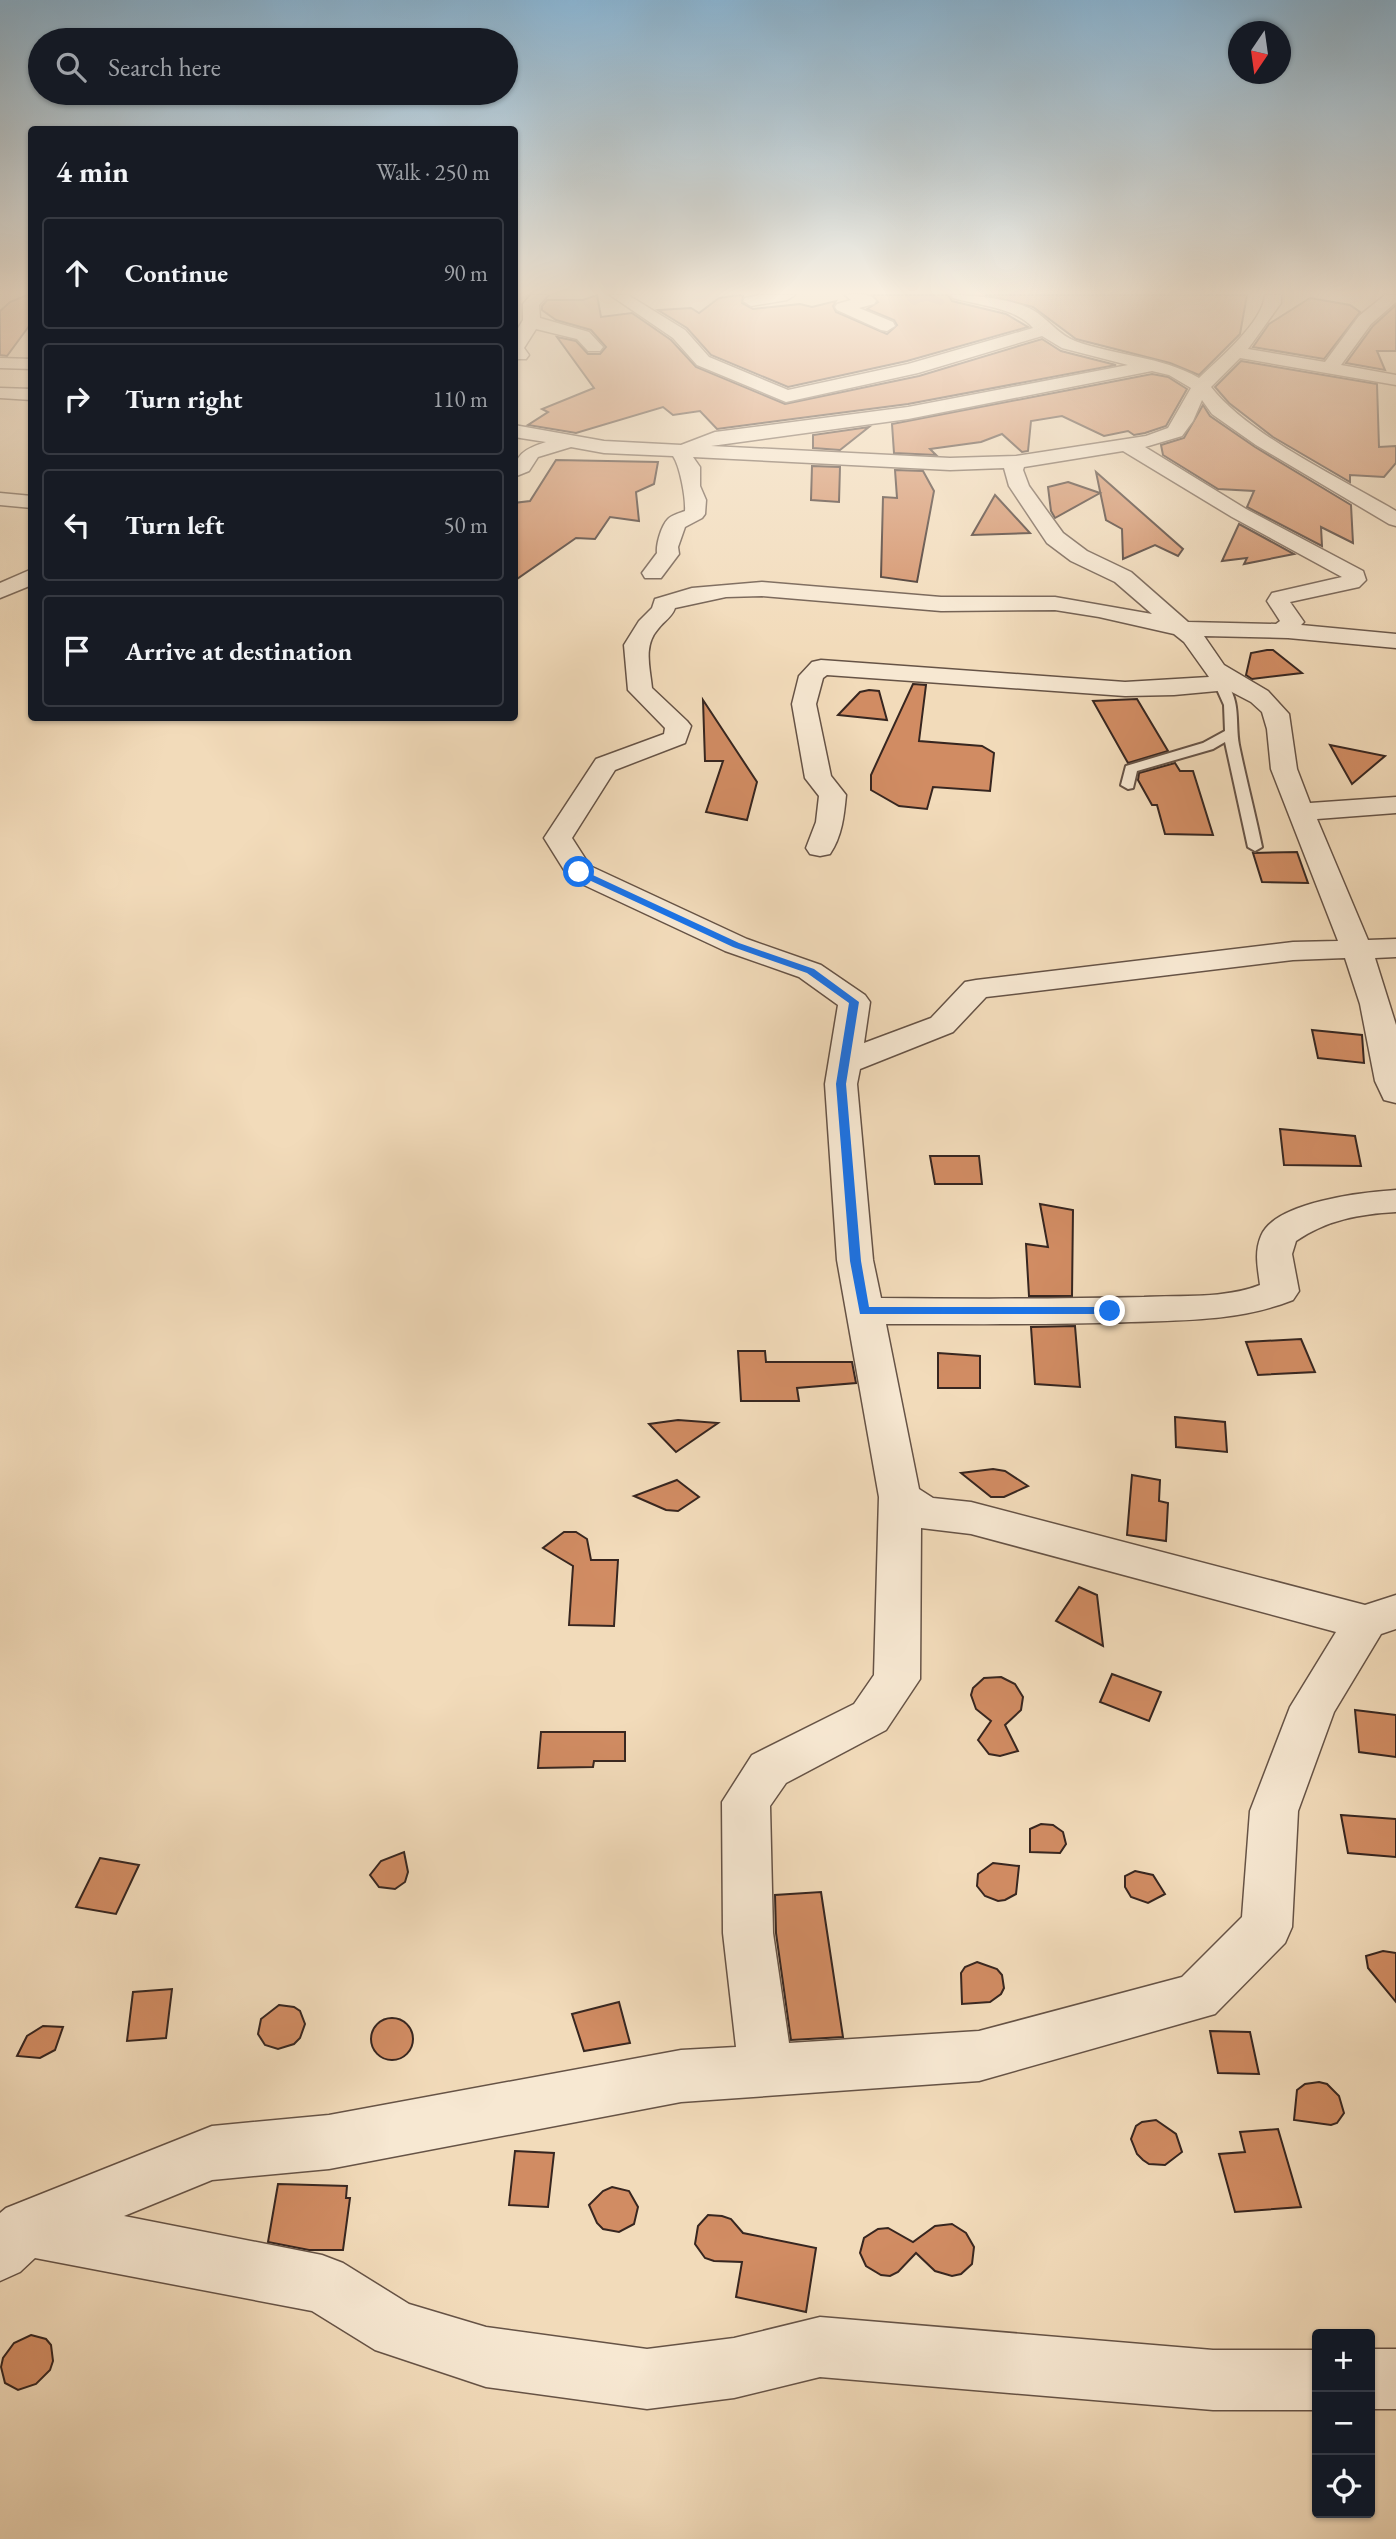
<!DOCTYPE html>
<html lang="en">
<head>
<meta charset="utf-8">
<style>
	body { margin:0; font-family:"EB Garamond",serif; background:#20242c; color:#f1f3f6 }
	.controls { position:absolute; right:21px; bottom:21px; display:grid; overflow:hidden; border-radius:7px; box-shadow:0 2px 5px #0004 }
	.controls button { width:63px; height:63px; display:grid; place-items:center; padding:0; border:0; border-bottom:2px solid #363941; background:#171b24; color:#f1f3f6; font:35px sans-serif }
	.compass { position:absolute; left:1228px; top:21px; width:63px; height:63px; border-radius:50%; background:#171b24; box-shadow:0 2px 5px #0004; rotate:193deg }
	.stop { position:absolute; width:21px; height:21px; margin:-16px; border:5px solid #1a73e8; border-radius:50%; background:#fff }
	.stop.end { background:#1a73e8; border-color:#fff; box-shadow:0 2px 7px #0008 }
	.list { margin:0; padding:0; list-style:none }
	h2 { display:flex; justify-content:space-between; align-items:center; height:91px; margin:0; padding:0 28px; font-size:30px }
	h2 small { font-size:23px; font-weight:400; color:#9ea1a6 }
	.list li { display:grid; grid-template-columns:46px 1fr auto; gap:21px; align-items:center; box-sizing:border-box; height:112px; margin:0 14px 14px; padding:0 14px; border:2px solid #363941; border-radius:7px }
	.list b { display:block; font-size:26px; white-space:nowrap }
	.list em { font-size:23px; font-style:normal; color:#9ea1a6 }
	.icon { flex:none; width:38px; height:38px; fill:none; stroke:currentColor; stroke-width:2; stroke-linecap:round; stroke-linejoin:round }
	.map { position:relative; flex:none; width:1396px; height:2539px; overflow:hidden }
	.search { position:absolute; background:#171b24; box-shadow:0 2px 5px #0004; left:28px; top:28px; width:490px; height:77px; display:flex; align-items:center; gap:18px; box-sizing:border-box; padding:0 24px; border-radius:38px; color:#9ea1a6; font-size:26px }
	.panel { position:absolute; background:#171b24; box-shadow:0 2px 5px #0004; left:28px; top:126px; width:490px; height:595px; border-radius:7px }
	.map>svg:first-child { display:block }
</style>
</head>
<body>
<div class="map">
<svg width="1396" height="2539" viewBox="0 0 1396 2539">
	<rect width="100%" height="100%" fill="#f2dbba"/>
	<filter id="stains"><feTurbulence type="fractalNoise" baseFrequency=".00286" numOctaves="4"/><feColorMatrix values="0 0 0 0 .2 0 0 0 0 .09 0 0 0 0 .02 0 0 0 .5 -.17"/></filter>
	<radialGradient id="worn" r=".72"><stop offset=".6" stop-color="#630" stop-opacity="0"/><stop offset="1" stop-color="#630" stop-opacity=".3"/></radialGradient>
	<g fill="#d18c63" stroke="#372620" stroke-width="2">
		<polygon points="27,295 32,295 32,322 7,356 0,355 0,311 10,302"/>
		<polygon points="597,295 601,317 632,313 671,340 696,367 785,404 919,376 1042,339 1061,351 1116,365 908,404 717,429 700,411 673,415 663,407 576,433 528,425 548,412 542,409 594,388 557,337 576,341 588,354 600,354 606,347 591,330 556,320 542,310 542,306 547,300 583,300"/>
		<polygon points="740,295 743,296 742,303 753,309 800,304 812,307 836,301 833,306 836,312 887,334 897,325 894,320 867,309 878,302 872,295 948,295 952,301 1006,314 1028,327 907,361 788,387 711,355 687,328 658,310 691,308 699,313 719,298"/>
		<polygon points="985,295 1247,295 1240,334 1199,375 1170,363 1076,339 1033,307"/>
		<polygon points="1310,298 1350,305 1360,312 1324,359 1253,347 1269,324"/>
		<polygon points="1396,305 1396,351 1377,351 1385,370 1346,363 1373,326"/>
		<polygon points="1241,361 1377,384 1379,447 1396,446 1396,463 1384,477 1350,475 1350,482 1273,437 1229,403 1215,387"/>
		<polygon points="1152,374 1168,377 1187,389 1166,426 1145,433 1134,435 1128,431 1104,436 1062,416 1031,421 1028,451 1022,452 1002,434 981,442 930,449 936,455 894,453 892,424"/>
		<polygon points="1203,405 1210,416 1255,447 1351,505 1353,543 1321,527 1322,546 1247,507 1254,491 1218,489 1163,455 1161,445 1184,438"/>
		<polygon points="869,427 840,450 813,448 813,435"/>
		<polygon points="556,460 658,462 654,484 636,492 639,521 610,517 595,539 576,538 514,581 514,503 530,501"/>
		<polygon points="812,466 840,467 839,502 811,500"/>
		<polygon points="895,470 923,471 934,491 917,582 881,577 883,497 897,498"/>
		<polygon points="1096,472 1183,549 1178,556 1155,545 1123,559 1122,529 1106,520"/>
		<polygon points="1068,482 1100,493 1055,518 1051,511 1048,487"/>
		<polygon points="995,495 1030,533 972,535"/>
		<polygon points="1239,524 1294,554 1244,564 1247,558 1222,561"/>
		<polygon points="1267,650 1273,650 1302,673 1252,679 1246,675 1251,653"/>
		<polygon points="913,684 926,685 919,741 982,746 994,753 990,791 933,787 927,809 899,806 871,790 871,775"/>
		<polygon points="869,690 879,691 887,720 838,715 860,692"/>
		<polygon points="1137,699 1168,751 1128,763 1093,701"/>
		<polygon points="703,700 757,782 747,820 706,812 723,761 705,761"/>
		<polygon points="1330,745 1385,756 1352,784"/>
		<polygon points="1175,763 1180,771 1193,771 1213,835 1165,834 1157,805 1152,805 1138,780 1139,773"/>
		<polygon points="1297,852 1308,883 1262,882 1253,853"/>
		<polygon points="1312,1030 1362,1035 1364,1063 1318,1058"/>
		<polygon points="1280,1129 1355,1136 1361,1166 1284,1165"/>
		<polygon points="930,1156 979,1156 982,1184 935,1184"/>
		<polygon points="1040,1204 1073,1210 1072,1296 1029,1296 1026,1244 1048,1247"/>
		<polygon points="1075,1326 1080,1387 1035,1384 1031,1327"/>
		<polygon points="1301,1339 1315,1372 1258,1375 1246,1342"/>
		<polygon points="738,1351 765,1351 766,1362 852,1362 856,1383 797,1388 799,1401 741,1401"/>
		<polygon points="938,1353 980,1356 980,1388 938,1388"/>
		<polygon points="1175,1417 1225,1422 1227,1452 1176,1447"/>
		<polygon points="678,1420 718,1423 676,1452 649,1424"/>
		<polygon points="993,1469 1005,1471 1028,1486 1004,1497 991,1497 961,1473"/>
		<polygon points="1132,1475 1160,1480 1159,1501 1168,1503 1166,1541 1127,1535"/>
		<polygon points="677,1480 699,1497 678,1511 666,1510 634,1496"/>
		<polygon points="564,1532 576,1532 587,1539 591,1560 618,1560 614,1626 569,1625 573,1566 543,1548"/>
		<polygon points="1079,1587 1097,1595 1103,1646 1056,1621"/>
		<polygon points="1112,1674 1161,1692 1149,1721 1100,1702"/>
		<polygon points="1001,1677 1015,1684 1023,1697 1021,1710 1005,1725 1018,1751 1000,1756 989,1754 978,1740 991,1721 976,1709 971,1695 973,1688 984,1678"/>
		<polygon points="1355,1710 1396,1715 1396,1757 1359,1752"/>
		<polygon points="541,1732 625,1732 625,1761 594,1761 593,1767 538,1768"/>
		<polygon points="1341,1815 1396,1819 1396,1857 1348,1853"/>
		<polygon points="1041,1824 1053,1825 1063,1832 1066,1844 1060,1853 1030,1852 1030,1829"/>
		<polygon points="404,1852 408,1872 405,1882 395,1889 379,1887 370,1875 381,1861"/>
		<polygon points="100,1858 139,1865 116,1914 76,1907"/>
		<polygon points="993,1863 1019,1866 1016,1894 1005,1900 998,1901 985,1896 977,1886 978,1874"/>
		<polygon points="1135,1871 1153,1875 1165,1894 1148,1903 1131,1897 1125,1887 1125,1876"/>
		<polygon points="821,1892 843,2037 791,2040 776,1933 775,1895"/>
		<polygon points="1383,1951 1396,1953 1396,2002 1368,1968 1366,1956"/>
		<polygon points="977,1962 997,1969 1002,1975 1004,1988 1001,1994 990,2002 962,2004 961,1973 965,1967"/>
		<polygon points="172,1989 166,2038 127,2041 133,1992"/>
		<polygon points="619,2002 630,2043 584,2051 572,2014"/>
		<polygon points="279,2005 294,2007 300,2011 305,2024 300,2038 294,2044 278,2049 265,2045 258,2034 261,2019"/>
		<circle cx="392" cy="2039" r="21"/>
		<polygon points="43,2026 63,2027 55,2050 40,2058 17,2056 27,2036"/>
		<polygon points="1210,2031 1250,2032 1259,2074 1218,2073"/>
		<polygon points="1319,2082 1327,2084 1339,2096 1344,2113 1337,2123 1331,2125 1294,2120 1297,2090 1305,2084"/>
		<polygon points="1156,2120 1176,2134 1182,2152 1165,2165 1149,2164 1143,2160 1137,2154 1131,2139 1136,2126 1142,2122"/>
		<polygon points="1278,2129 1301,2207 1235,2212 1219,2154 1245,2152 1240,2132"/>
		<polygon points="515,2151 554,2153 548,2207 509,2205"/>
		<polygon points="278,2184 347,2186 346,2198 350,2198 343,2250 309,2250 268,2242"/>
		<polygon points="612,2187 629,2191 638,2207 634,2224 619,2232 603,2229 597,2223 589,2205 603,2191"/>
		<polygon points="708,2215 722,2216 731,2219 743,2233 816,2248 806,2312 736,2297 742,2262 714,2261 705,2258 695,2244 698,2226"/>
		<polygon points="952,2224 966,2233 974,2247 972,2264 961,2274 952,2276 935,2271 916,2253 898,2272 890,2276 881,2275 866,2266 860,2253 864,2238 878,2229 888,2228 913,2242 935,2226"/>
		<polygon points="31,2335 46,2339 51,2345 53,2361 50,2370 36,2384 18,2390 5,2383 1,2367 3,2358 14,2343"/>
	</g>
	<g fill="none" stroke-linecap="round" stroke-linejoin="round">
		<defs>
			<path id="service" d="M1221 681 1226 682C1241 703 1235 721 1239 745 1246 779 1255 813 1262 847L1255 851 1248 847 1225 742 1213 749 1137 771 1133 788 1128 789 1121 785 1126 766 1203 743 1225 731 1224 705 1215 685Z"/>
			<g id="minor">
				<polygon points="531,295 548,295 539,305 540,318 589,332 603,347 600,351 588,351 577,339 536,329 524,348 529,355 526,359 514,359 514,335 523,320 523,304"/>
				<path d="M610 295H628L685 330 709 357 788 390 908 364 1033 328C1017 308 978 305 953 298L951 295C975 295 1021 299 1040 315 1052 324 1060 335 1075 341 1116 356 1161 356 1199 378 1219 359 1263 322 1265 295H1281V303L1248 349 1325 362 1359 316 1385 295H1396V302L1371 324 1341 365 1396 375V385L1240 358 1211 387C1248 435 1342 479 1396 511V526L1389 524 1256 445 1212 414 1202 400 1193 421 1182 436 1145 447 1246 509 1363 571 1366 580 1359 587 1290 602 1304 622 1301 625 1396 634V648L1288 638 1204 636 1224 665 1268 691 1289 714 1297 769 1310 803 1396 797V813L1317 819 1368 940 1396 939V957L1375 958 1396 1025V1103L1384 1100 1375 1081 1360 1004 1345 958 1293 960 986 997 953 1032 860 1069 857 1084 873 1260 881 1298C969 1299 1056 1299 1144 1297 1182 1295 1224 1299 1260 1285 1258 1268 1254 1253 1261 1236 1274 1202 1364 1192 1396 1190V1212C1359 1214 1327 1220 1296 1241L1292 1254 1299 1291 1293 1300C1240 1321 1187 1320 1131 1322 1049 1325 968 1324 886 1324L919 1489 933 1498 971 1502 1365 1605 1396 1595V1629L1381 1634 1334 1712 1298 1811 1292 1927 1285 1943 1215 2014 979 2081 681 2102 329 2169 212 2180 124 2216 322 2255 343 2263 409 2304 486 2327 647 2349 734 2338 820 2317 1213 2350H1317V2410H1213L820 2377 734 2398 647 2409 486 2387 375 2350 312 2311 35 2258 20 2272 0 2281V2213L6 2208 212 2126 329 2115 681 2050 736 2047 723 1933 722 1802 752 1755 854 1704 874 1675 879 1497 837 1260 825 1084 838 1005 799 977 725 951 569 878 544 838 596 759 664 734 665 728 628 690 624 645 639 621 652 608 655 599 692 588 762 582 941 597H1055L1152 614 1115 582 1071 561 1047 543 1009 486 1004 468 950 470 693 457 700 467V486L706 500 705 514 702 518 685 527 678 547 679 554 661 578H645L642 573 657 553C656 545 661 526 668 519 672 515 680 513 685 511 686 498 680 466 673 456L604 453 571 447 538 457 529 471 514 477C514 454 525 449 546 442L514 437V425L604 441 681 445 715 432 908 407 1128 365 1062 348 1042 336 918 373 786 402 697 365 673 338ZM1152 371 1169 375 1191 388 1168 428 1146 436 1016 456 950 458 711 446 908 419ZM1123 451 1232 517 1342 577 1272 593 1267 601 1280 621 1276 624 1188 622 1131 572 1087 551 1063 533 1029 486 1023 470 1024 467ZM762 596 941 611 1055 610 1099 617 1174 634 1184 642 1209 677 1125 682 821 660 812 662 799 676 792 704 805 778 819 796 816 822 806 848 810 854 820 856 830 854C842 836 844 816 846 795L831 776 816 704 823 678 827 675 1125 696 1174 695 1228 690 1251 702 1262 712 1267 729 1271 769 1338 941 1293 942 976 980 965 982 931 1018 864 1043 870 1002 865 995 821 965 747 939 590 866 572 838 615 770 685 743 691 726 687 721 652 688C650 667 643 646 658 629 664 621 672 617 675 608L726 597ZM921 1528 971 1534 1336 1632 1290 1707 1250 1811 1242 1917 1182 1977 979 2031 789 2043 773 1933 770 1806 786 1783 886 1730 920 1679Z"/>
				<polygon points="760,295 795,295 787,300 751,306 743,301 745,298"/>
				<path d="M845 295C855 294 869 292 876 301L874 304 859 308 893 322 895 326 887 331 881 330 837 310 835 307 837 304 851 300Z"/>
				<polygon points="0,358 32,359 32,369 0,368"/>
				<polygon points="0,388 32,389 32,400 0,398"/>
				<polygon points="0,493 32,496 32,508 0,505"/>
				<polygon points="32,569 32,585 0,598 0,583"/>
				<rect x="1370" y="2349" width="26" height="60"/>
			</g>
		</defs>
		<use href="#service" stroke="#665346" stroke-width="4"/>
		<use href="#minor" stroke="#665346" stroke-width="3"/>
		<use href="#service" fill="#f7e8d2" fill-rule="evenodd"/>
		<use href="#minor" fill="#f7e8d2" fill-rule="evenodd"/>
	</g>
	<linearGradient id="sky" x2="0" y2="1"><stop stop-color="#8ab6d5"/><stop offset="0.45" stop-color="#f9efe0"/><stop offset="1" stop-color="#f9efe0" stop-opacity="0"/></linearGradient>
	<rect width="1396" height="650" fill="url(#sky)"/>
	<polygon fill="#1a73e8" points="576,870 582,870 739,943 814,969 859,1002 846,1084 861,1261 869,1307 1110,1307 1114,1308 1114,1314 860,1314 850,1261 836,1084 849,1003 807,973 733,947 576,874"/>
	<rect width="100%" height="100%" filter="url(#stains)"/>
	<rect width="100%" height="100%" fill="url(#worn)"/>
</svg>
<div class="controls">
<button>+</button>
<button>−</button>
<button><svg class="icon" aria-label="locate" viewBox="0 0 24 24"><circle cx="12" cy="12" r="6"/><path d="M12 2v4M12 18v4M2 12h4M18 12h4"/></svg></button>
</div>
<svg class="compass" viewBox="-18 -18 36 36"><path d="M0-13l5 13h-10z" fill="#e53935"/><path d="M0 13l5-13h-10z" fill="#9ea1a6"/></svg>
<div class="stop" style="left:579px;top:872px"></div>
<div class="stop end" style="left:1110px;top:1311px"></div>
<div class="search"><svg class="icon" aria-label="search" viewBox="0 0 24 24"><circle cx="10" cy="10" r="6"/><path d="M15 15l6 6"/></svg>Search here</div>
<section class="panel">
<h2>4 min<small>Walk · 250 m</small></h2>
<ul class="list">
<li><svg class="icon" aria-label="ahead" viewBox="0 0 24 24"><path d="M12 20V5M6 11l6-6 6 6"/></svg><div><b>Continue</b></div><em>90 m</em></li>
<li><svg class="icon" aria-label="right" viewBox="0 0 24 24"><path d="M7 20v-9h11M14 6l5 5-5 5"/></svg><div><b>Turn right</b></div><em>110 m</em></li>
<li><svg class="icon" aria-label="left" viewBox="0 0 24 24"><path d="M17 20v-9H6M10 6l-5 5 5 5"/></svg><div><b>Turn left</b></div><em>50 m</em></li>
<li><svg class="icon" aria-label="arrive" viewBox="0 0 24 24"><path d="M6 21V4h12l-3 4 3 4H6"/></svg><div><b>Arrive at destination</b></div></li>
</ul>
</section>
</div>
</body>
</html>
